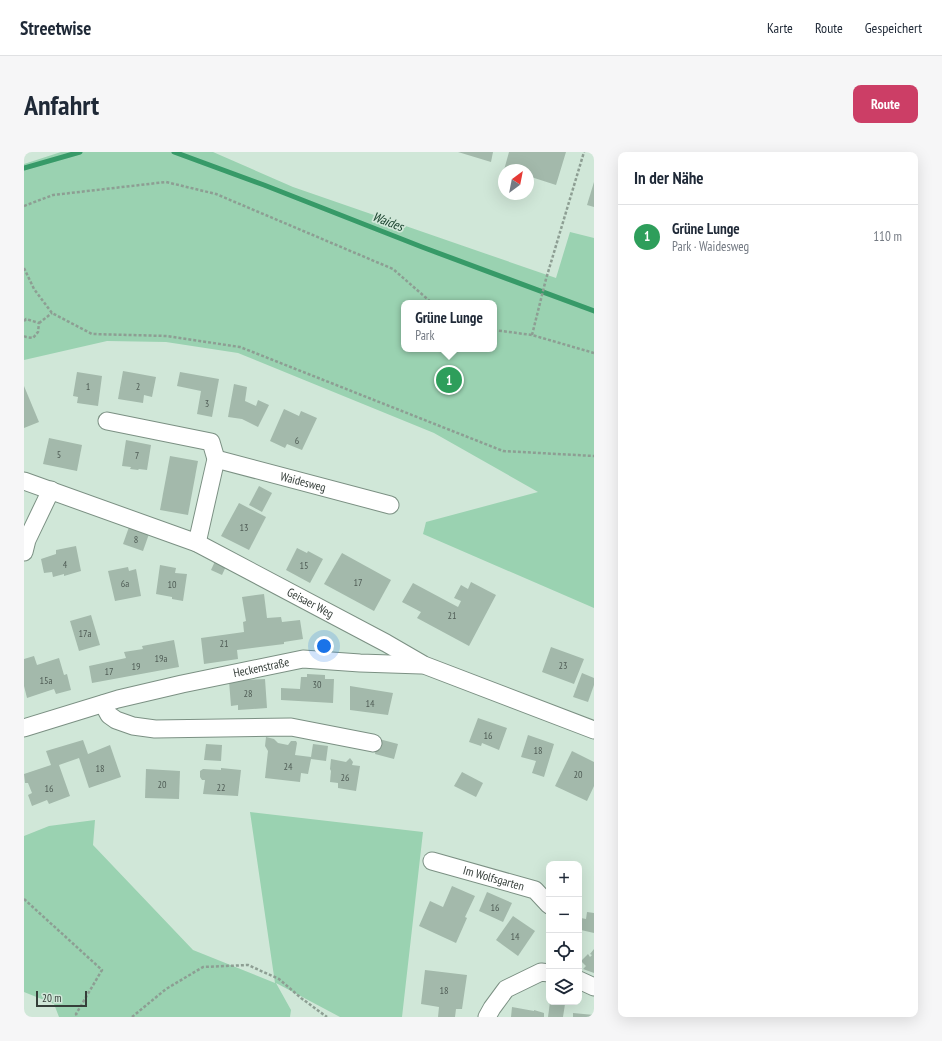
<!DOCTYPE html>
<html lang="de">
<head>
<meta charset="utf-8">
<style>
	body { margin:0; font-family:"PT Sans Narrow",sans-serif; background:#f6f6f7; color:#1f2937 }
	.controls { position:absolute; right:12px; bottom:12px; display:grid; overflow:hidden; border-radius:8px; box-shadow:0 4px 16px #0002 }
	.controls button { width:36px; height:36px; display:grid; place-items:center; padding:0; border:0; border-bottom:1px solid #e0e1e3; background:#fff; color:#1f2937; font:20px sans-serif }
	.compass { position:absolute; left:474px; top:12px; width:36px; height:36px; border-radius:50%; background:#fff; box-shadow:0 4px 16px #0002; rotate:32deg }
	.scale { position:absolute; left:12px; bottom:10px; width:51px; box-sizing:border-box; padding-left:4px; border:2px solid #353e39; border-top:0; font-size:11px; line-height:14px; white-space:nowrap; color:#353e39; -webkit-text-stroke:3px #d0e7d8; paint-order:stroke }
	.you { position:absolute; left:300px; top:494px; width:14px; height:14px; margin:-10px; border:3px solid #fff; border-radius:50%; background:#1a73e8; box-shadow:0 0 0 6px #1a73e833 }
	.badge { display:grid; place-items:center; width:26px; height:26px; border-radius:50%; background:#cc3e66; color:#fff; font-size:13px; font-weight:700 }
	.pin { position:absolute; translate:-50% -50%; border:2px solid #fff; box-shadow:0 1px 4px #0006 }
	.popup { position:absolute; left:377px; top:148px; width:96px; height:52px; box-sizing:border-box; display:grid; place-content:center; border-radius:8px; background:#fff; filter:drop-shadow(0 1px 3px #0005); font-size:13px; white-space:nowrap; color:#747a83 }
	.popup b { font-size:15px; color:#1f2937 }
	.popup::after { content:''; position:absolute; left:50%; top:100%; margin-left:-8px; border:8px solid transparent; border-top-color:#fff }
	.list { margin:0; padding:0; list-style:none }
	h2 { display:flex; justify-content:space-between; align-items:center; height:52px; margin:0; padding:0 16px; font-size:17px }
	h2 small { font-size:13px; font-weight:400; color:#747a83 }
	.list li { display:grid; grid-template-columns:26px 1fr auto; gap:12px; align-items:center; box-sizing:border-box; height:64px; padding:0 16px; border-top:1px solid #e0e1e3 }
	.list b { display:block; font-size:15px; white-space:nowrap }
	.list p { margin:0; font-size:13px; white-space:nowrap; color:#747a83 }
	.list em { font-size:13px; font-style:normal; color:#747a83 }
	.icon { flex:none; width:22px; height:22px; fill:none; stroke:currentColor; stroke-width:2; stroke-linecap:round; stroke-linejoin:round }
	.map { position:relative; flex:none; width:570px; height:865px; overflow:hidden; border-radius:8px }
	header { display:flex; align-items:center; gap:24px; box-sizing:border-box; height:56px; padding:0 20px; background:#fff; border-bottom:1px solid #e0e1e3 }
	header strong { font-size:19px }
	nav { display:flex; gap:22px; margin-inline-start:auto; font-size:14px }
	.intro { display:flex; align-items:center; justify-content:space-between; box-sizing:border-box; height:96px; padding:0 24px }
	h1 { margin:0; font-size:28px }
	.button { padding:10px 18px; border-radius:8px; background:#cc3e66; color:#fff; font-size:14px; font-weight:700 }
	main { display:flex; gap:24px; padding:0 24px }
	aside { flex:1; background:#fff; border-radius:8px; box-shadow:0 4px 16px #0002 }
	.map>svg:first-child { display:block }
</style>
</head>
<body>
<header>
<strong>Streetwise</strong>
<nav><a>Karte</a><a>Route</a><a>Gespeichert</a></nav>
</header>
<div class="intro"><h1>Anfahrt</h1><a class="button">Route</a></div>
<main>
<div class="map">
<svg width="570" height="865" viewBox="0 0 570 865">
	<rect width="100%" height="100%" fill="#d0e7d8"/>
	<g fill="#9ad2b1" fill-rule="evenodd">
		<path d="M37 0H189L269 35 532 126 546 80 570 86V456L399 382 402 370 514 340 410 281 214 201 142 190 83 189 0 208V12ZM380 151H470V197H380Z"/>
		<polygon points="226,660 399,680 378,865 316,865 252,831 267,858 266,865 35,865 30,852 0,840 0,684 25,674 71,668 69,693 169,798 251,831"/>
	</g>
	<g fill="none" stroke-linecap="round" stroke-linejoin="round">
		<g stroke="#379a68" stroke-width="5">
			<polyline points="150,0 240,33 398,95 570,159"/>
			<polyline points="0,16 56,0"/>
		</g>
	</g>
	<g fill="#a3b9ab">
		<polygon points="434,0 469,0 467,10"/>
		<polygon points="485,0 542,0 532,33 504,24 504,18 480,18"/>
		<polygon points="570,30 570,55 563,53"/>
		<polygon points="99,219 132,225 128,245 120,243 119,251 94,247"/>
		<polygon points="53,220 78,224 74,254 53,251 54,245 49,244"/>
		<polygon points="156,220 195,227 188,265 173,262 177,239 153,234"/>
		<polygon points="210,232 223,235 221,249 232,254 234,248 245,253 234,275 218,267 204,265"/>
		<polygon points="0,234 15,270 0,276"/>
		<polygon points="260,257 275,264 277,259 293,266 278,298 263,292 261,296 246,289"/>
		<polygon points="25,286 58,293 53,319 19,312"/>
		<polygon points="102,288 127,293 123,318 115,317 114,318 106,317 107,315 98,314"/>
		<polygon points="146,304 174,309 164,363 136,358"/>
		<polygon points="235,334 248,341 238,360 225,353"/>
		<polygon points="215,351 242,365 225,398 197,384"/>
		<polygon points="105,375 125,382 119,399 99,392"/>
		<polygon points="52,394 57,419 40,424 40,422 29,425 28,420 20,421 17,407 32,402 32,398"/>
		<polygon points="273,396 283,401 284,399 299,407 286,431 262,418"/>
		<polygon points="318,401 367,428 350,459 300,432"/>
		<polygon points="193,405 204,410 198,423 187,418"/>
		<polygon points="136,413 152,416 151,421 163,422 159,449 148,447 148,445 132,442"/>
		<polygon points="104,415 105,419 112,417 117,444 91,449 84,419"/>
		<polygon points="447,430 472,443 445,494 393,466 397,460 378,450 389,431 434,455 437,449 430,446 437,433 444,437"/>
		<polygon points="240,442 243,466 257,465 258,470 276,468 279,487 260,490 260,492 213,498 214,507 180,512 177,486 220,480 219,470 222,469 218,445"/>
		<polygon points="67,463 76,493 55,499 46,469"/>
		<polygon points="150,488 155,515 68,531 65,514 102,506 100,500 119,497 118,494"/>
		<polygon points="527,495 560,507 550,532 518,520"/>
		<polygon points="10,504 13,513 35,506 40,523 43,522 47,538 32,542 30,537 3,546 0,534 0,507"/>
		<polygon points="558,521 570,526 570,533 564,550 549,545"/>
		<polygon points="283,522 301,523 301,527 310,527 309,551 257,548 257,536 276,537 277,525 283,525"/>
		<polygon points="241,527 243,556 214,558 214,553 207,554 205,529"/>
		<polygon points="326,534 369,541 364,563 326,558"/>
		<polygon points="454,566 483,576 475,598 458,591 457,594 445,590"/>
		<polygon points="504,583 530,592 520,625 508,621 512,609 497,605"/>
		<polygon points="242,585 250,587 254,591 264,593 267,589 272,589 273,591 271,603 287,605 289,592 304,594 302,609 287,607 284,622 277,621 276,630 241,626 244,599 241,594"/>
		<polygon points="355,587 374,592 370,607 351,602"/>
		<polygon points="59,588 64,602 86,593 97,625 65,636 55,606 35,613 46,644 25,652 23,648 8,654 4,643 8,641 4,631 1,631 0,622 27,613 22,599"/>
		<polygon points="182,592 198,593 197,609 180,608"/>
		<polygon points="548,599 570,610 570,634 563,649 531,634"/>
		<polygon points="326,606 329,610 328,613 336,614 332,639 314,636 314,631 306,630 307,619 306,617 307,607 322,610"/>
		<polygon points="197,616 217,618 214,644 179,642 181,628 178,628 176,625 176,619 179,617 197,618"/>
		<polygon points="122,617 156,619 155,647 121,646"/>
		<polygon points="438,620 459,631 452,645 430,634"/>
		<polygon points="428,734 451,744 441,765 443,766 432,791 395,774 406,749 419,755"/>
		<polygon points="463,740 488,751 479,770 455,759"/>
		<polygon points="563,760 570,761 570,781 557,778 555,771 555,768 557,766 562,767"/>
		<polygon points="489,764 511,779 494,804 472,788"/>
		<polygon points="570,797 570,821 559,817 562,814 557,809 564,802 566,805 568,803 566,802"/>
		<polygon points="401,818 443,823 438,857 432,857 431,865 414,865 415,855 397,852"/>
		<polygon points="526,850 541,852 539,865 524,865"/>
		<polygon points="488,855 510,859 510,858 520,861 520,865 487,865"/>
		<polygon points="549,861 570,863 570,865 549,865"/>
	</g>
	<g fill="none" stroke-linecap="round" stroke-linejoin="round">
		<defs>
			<g id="minor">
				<polyline points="83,269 187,290 192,307 173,391"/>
				<path id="s1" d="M192 307 366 353"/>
				<path id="s2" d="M0 329 173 391 362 491 400 513 570 578"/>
				<polyline points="0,400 3,388 27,338"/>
				<polyline points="79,552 85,563 92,568 109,574 131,577 267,575 349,591"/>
				<path id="s3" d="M0 576 94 547 158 532 279 507 336 511 397 513"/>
				<path id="s4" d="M408 709 511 738 525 753"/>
				<polyline points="555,828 570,835"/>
				<polyline points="463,865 468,856 482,837 517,820 525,821"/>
			</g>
		</defs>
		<use href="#minor" stroke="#7b9083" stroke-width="19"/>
		<g stroke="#8d9e93" stroke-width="2.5" stroke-dasharray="3 2" stroke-linecap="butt">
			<polyline points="0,54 29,43 142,30 192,42 369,117 408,151"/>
			<polyline points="0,116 10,137 28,161 68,182 143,184 216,195 479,299 570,304"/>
			<polyline points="0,169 2,167 15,171"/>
			<polyline points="15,171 28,161"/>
			<polyline points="470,178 508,183 570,201"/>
			<polyline points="508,183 522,127 560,0"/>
			<polyline points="0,184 2,185 9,186 14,180 15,171"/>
			<polyline points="0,747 78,818 52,862 53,865"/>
			<polyline points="108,865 142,837 179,815 224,813 255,827 277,846 303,865"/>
		</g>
		<use href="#minor" stroke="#fff" stroke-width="17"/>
	</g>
	<g text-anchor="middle" stroke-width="3.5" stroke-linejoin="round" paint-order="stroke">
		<g font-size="10" fill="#505d56">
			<text x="64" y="238">1</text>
			<text x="114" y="238">2</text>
			<text x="183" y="255">3</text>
			<text x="273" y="292">6</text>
			<text x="35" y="306">5</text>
			<text x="113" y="307">7</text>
			<text x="220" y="379">13</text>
			<text x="112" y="391">8</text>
			<text x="41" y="416">4</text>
			<text x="280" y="417">15</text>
			<text x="334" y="434">17</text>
			<text x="101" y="435">6a</text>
			<text x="148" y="436">10</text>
			<text x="428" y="467">21</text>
			<text x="61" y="485">17a</text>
			<text x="200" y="495">21</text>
			<text x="137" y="510">19a</text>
			<text x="539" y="517">23</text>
			<text x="112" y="518">19</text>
			<text x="85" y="523">17</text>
			<text x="22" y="532">15a</text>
			<text x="293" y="536">30</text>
			<text x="224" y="545">28</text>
			<text x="346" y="555">14</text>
			<text x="464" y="587">16</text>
			<text x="514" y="602">18</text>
			<text x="264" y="618">24</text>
			<text x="76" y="620">18</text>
			<text x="554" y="626">20</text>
			<text x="321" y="629">26</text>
			<text x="138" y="636">20</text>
			<text x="197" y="639">22</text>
			<text x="25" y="640">16</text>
			<text x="471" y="759">16</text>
			<text x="491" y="788">14</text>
			<text x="420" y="842">18</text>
		</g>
		<g font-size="12" fill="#353e39" stroke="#d0e7d8">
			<text dy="4" stroke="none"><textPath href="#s1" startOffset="90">Waidesweg</textPath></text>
			<text dy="4" stroke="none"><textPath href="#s2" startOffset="312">Geisaer Weg</textPath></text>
			<text dy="4" stroke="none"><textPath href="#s3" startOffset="245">Heckenstraße</textPath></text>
			<text dy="4" stroke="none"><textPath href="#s4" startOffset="64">Im Wolfsgarten</textPath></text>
		</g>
		<g font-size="13" font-style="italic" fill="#143d28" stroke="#d0e7d8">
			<text transform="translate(364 69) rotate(21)" y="5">Waides</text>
		</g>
	</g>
</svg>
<div class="controls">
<button>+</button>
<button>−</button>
<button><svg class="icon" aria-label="locate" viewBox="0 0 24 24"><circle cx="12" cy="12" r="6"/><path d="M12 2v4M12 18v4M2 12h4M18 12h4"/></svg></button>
<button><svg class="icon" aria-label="layers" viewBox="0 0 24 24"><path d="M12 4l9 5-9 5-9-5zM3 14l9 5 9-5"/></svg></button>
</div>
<svg class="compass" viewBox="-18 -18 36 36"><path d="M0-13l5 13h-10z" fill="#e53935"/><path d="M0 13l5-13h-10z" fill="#747a83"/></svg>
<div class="scale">20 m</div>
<div class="you"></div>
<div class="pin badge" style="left:425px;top:228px;background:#2e9e5b">1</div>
<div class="popup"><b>Grüne Lunge</b>Park</div>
</div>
<aside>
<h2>In der Nähe<small></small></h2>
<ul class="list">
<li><span class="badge" style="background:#2e9e5b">1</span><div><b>Grüne Lunge</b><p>Park · Waidesweg</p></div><em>110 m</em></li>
</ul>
</aside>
</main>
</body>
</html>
